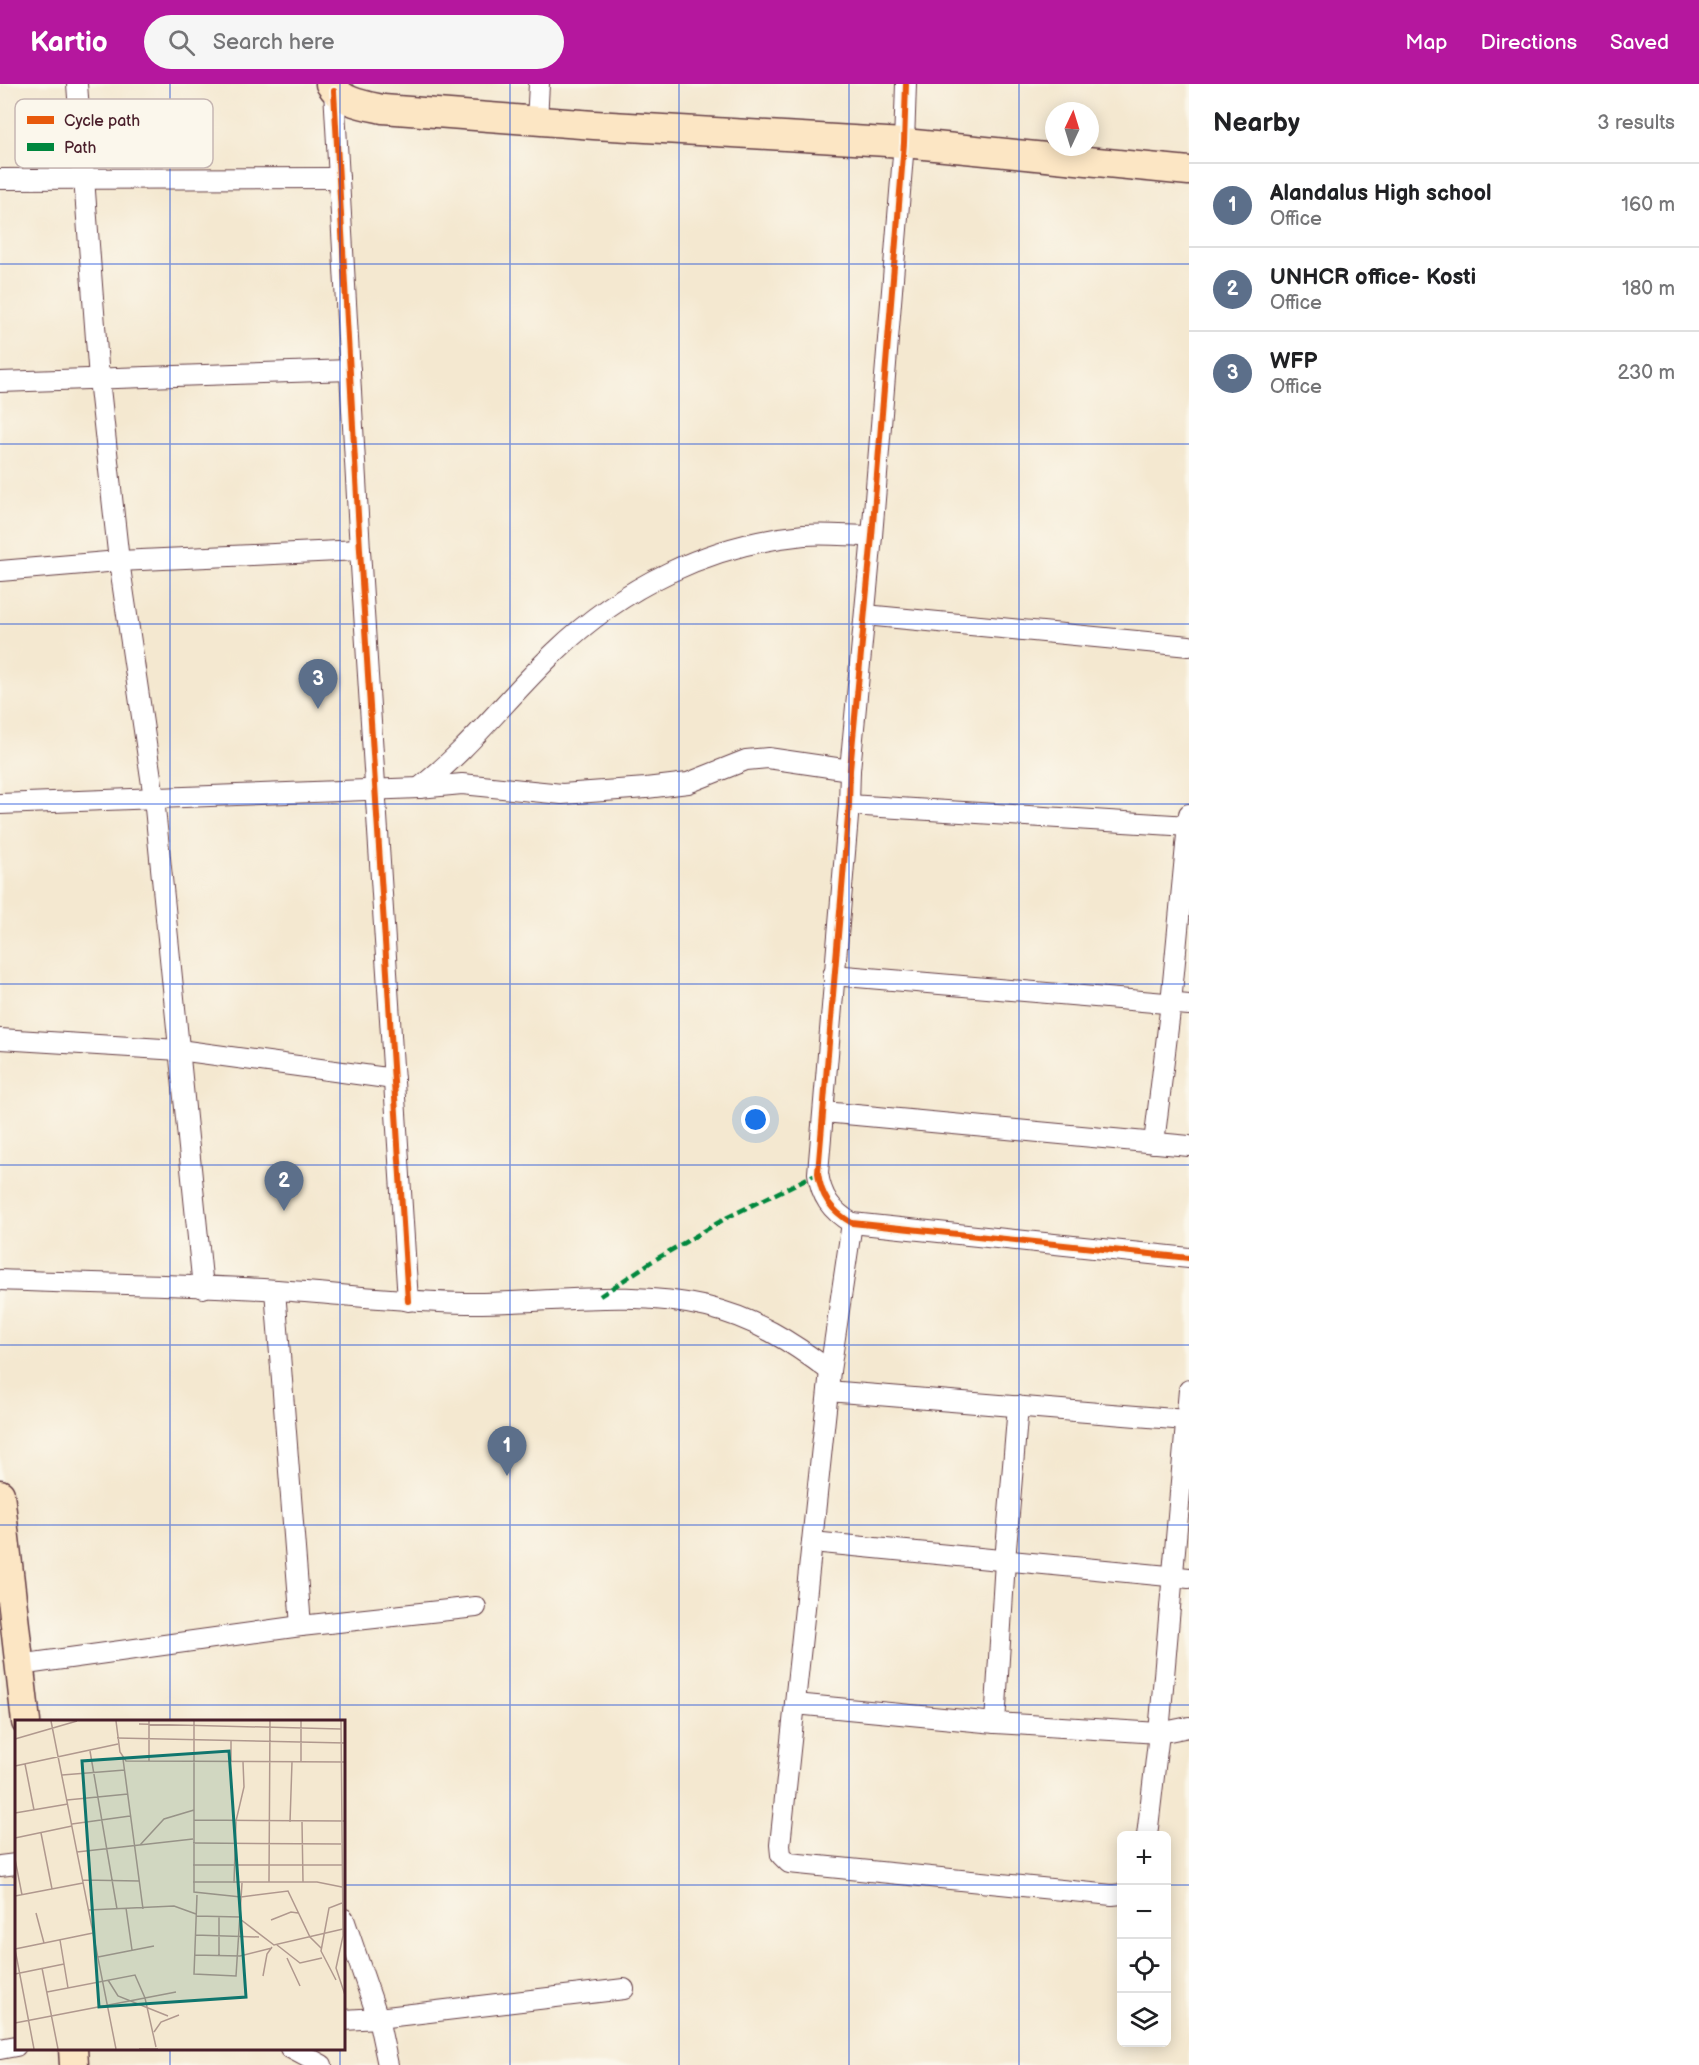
<!DOCTYPE html>
<html lang="en">
<head>
<meta charset="utf-8">
<style>
	body { margin:0; font-family:"Balsamiq Sans",sans-serif; background:#f6f6f6; color:#202124 }
	.controls { position:absolute; right:18px; bottom:18px; display:grid; overflow:hidden; border-radius:9px; box-shadow:0 3px 15px #0003 }
	.controls button { width:54px; height:54px; display:grid; place-items:center; padding:0; border:0; border-bottom:2px solid #e0e0e0; background:#fff; color:#202124; font:30px sans-serif }
	.compass { position:absolute; left:1045px; top:18px; width:54px; height:54px; border-radius:50%; background:#fff; box-shadow:0 3px 15px #0003; rotate:4deg }
	.you { position:absolute; left:756px; top:1036px; width:21px; height:21px; margin:-15px; border:4px solid #fff; border-radius:50%; background:#1a73e8; box-shadow:0 0 0 9px #1a73e833 }
	.badge { display:grid; place-items:center; width:39px; height:39px; border-radius:50%; background:#b5179e; color:#fff; font-size:20px; font-weight:700 }
	.pin { position:absolute; translate:-50% -50px; filter:drop-shadow(0 2px 3px #0008) }
	.pin::after { content:''; position:absolute; top:32px; width:21px; height:18px; background:inherit; clip-path:polygon(0 0,100% 0,50% 100%) }
	.list { margin:0; padding:0; list-style:none }
	h2 { display:flex; justify-content:space-between; align-items:center; height:78px; margin:0; padding:0 24px; font-size:26px }
	h2 small { font-size:20px; font-weight:400; color:#757577 }
	.list li { display:grid; grid-template-columns:39px 1fr auto; gap:18px; align-items:center; box-sizing:border-box; height:84px; padding:0 24px; border-top:2px solid #e0e0e0 }
	.list b { display:block; font-size:22px; white-space:nowrap }
	.list p { margin:0; font-size:20px; white-space:nowrap; color:#757577 }
	.list em { font-size:20px; font-style:normal; color:#757577 }
	.icon { flex:none; width:33px; height:33px; fill:none; stroke:currentColor; stroke-width:2; stroke-linecap:round; stroke-linejoin:round }
	.map { position:relative; flex:none; width:1189px; height:1981px; overflow:hidden }
	header { display:flex; align-items:center; gap:36px; box-sizing:border-box; height:84px; padding:0 30px; background:#b5179e; color:#fff }
	header strong { font-size:28px }
	nav { display:flex; gap:33px; margin-inline-start:auto; font-size:21px }
	.search { width:420px; height:54px; background:#f6f6f6; display:flex; align-items:center; gap:15px; box-sizing:border-box; padding:0 21px; border-radius:33px; color:#757577; font-size:22px }
	main { display:flex }
	aside { flex:1; background:#fff }
	.map>svg:first-child { display:block }
</style>
</head>
<body>
<header>
<strong>Kartio</strong>
<div class="search"><svg class="icon" aria-label="search" viewBox="0 0 24 24"><circle cx="10" cy="10" r="6"/><path d="M15 15l6 6"/></svg>Search here</div>
<nav><a>Map</a><a>Directions</a><a>Saved</a></nav>
</header>
<main>
<div class="map">
<svg width="1189" height="1981" viewBox="0 0 1189 1981">
	<rect width="100%" height="100%" fill="#fbf7ec"/>
	<filter id="ink" filterUnits="userSpaceOnUse"><feTurbulence type="fractalNoise" baseFrequency=".0167" numOctaves="2"/><feDisplacementMap in="SourceGraphic" scale="12" xChannelSelector="R" yChannelSelector="G"/><feConvolveMatrix kernelMatrix="1 2 1 2 8 2 1 2 1" color-interpolation-filters="sRGB"/></filter>
	<filter id="wash" filterUnits="userSpaceOnUse"><feTurbulence type="fractalNoise" baseFrequency=".008" numOctaves="4" result="noise"/><feDisplacementMap in="SourceGraphic" scale="24" xChannelSelector="R" yChannelSelector="G"/><feGaussianBlur stdDeviation="1.35" result="paint"/><feColorMatrix in="noise" values="0 0 0 0 0 0 0 0 0 0 0 0 0 0 0 0 0 1.4 0 .05"/><feComposite in="paint" operator="in"/></filter>
	<g filter="url(#wash)">
		<rect width="100%" height="100%" fill="#f4e8d0"/>
	</g>
	<g filter="url(#ink)">
		<g fill="none" stroke-linecap="round" stroke-linejoin="round">
			<defs>
				<g id="street">
					<polyline points="77,0 99,295 119,477 154,714 203,1204"/>
					<path d="M906 0 904 59 872 452 850 686 849 721 818 1089C821 1112 831 1127 852 1139L1189 1174"/>
					<polyline points="334,7 360,466 408,1217"/>
					<polyline points="537,37 539,0"/>
					<polyline points="0,95 339,94"/>
					<polyline points="0,298 350,286"/>
					<polyline points="0,487 119,477 360,466"/>
					<polyline points="865,531 1189,562"/>
					<path d="M419 704C469 665 508 613 554 569 622 503 709 460 804 451 826 449 850 452 872 452"/>
					<polyline points="0,720 419,704 462,700 562,710 646,704 688,699 746,676 768,674 850,686"/>
					<polyline points="849,721 1189,742"/>
					<polyline points="833,891 1189,921"/>
					<polyline points="0,955 179,966 394,995"/>
					<polyline points="824,1028 1189,1062"/>
					<polyline points="1154,1059 1171,919 1189,730"/>
					<polyline points="852,1139 830,1287 780,1761 781,1771 789,1779 1112,1811 1122,1810"/>
					<path d="M0 1196C92 1200 185 1200 277 1206 340 1210 403 1218 467 1219 547 1220 627 1204 707 1223 754 1234 792 1258 830 1287"/>
					<polyline points="275,1206 301,1542"/>
					<polyline points="828,1307 1186,1336"/>
					<polyline points="812,1458 1189,1494"/>
					<polyline points="19,1581 301,1542 476,1523"/>
					<polyline points="795,1620 995,1639 1159,1649 1189,1643"/>
					<polyline points="995,1639 1005,1477 1018,1322"/>
					<polyline points="1147,1752 1159,1649 1189,1306"/>
					<polyline points="0,1782 16,1780"/>
					<polyline points="344,1835 378,1934 388,1981"/>
					<polyline points="344,1936 378,1934 624,1905"/>
					<polyline points="290,1964 322,1981"/>
					<polyline points="0,1965 16,1962"/>
				</g>
				<g id="secondary">
					<path d="M330 0C341 18 364 21 383 25L594 41 904 59 1189 87"/>
					<polyline points="0,1410 26,1638"/>
					<polyline points="73,1964 74,1981"/>
				</g>
			</defs>
			<use href="#street" stroke="#643d44" stroke-width="22"/>
			<use href="#secondary" stroke="#643d44" stroke-width="31"/>
			<use href="#street" stroke="#fff" stroke-width="20"/>
			<use href="#secondary" stroke="#fce6c4" stroke-width="28"/>
			<polyline stroke="#00873e" stroke-width="4.5" stroke-dasharray="9 4.5" stroke-linecap="butt" points="600,1212 651,1178 728,1133 818,1089"/>
			<defs>
				<g id="cycleway">
					<path d="M906 0 904 59 872 452 850 686 849 721 818 1089C821 1112 831 1127 852 1139L1189 1174"/>
					<polyline points="334,7 360,466 408,1217"/>
				</g>
			</defs>
			<use href="#cycleway" stroke="#fbf7ec" stroke-width="10"/>
			<use href="#cycleway" stroke="#e8590c" stroke-width="6"/>
		</g>
	</g>
	<path fill="none" stroke="#1d4ed8" stroke-width="1.5" stroke-opacity="0.55" d="M170 0V1638M340 0V1638M510 0V1981M679 0V1981M849 0V1981M1019 0V1981M0 180H1189M0 360H1189M0 540H1189M0 720H1189M0 900H1189M0 1081H1189M0 1261H1189M0 1441H1189M0 1621H1189M0 1801H16M344 1801H1122M1166 1801H1189M170 1964V1981M340 1964V1981"/>
	<g transform="translate(15 1636)">
		<rect width="330" height="330" fill="#f4e8d0"/>
		<path fill="none" stroke="#b0988e" stroke-width="1.5" d="M36 1 101 329M101 1 105 32 111 41 330 42M179 1V172L226 177 273 171 295 217 306 228M326 1 328 216 321 248 330 275M124 4 326 9M102 18 330 23M0 19 62 1M216 21V42M75 31 102 189M108 39 128 189M134 41V1M286 42V1M10 44 19 90M0 46 103 24M47 55 110 50M52 80 113 74M0 93 53 84M179 100 330 101M275 102 277 42M287 102 288 162M57 104 115 96M26 113 37 169M0 118 57 106M178 123 326 124M125 125 149 99 179 90M62 132 178 119M0 139 7 175M178 145H327M68 160 124 161M178 162H302L327 167M254 162 255 1M219 163 221 101 229 67 228 42M182 175 179 254 221 256 227 163M0 176 68 163M111 188 117 230M74 190 159 186 181 194M21 193 29 223M181 196 225 197M225 199 259 225 328 209M256 200 276 192 283 193M180 215 244 217M45 220 53 268M262 225 285 243 307 238M0 229 19 329M0 229 78 213M179 235 225 236 257 228M204 236V196M83 237 139 226M272 238 285 266M27 248 43 329M0 254 49 244M248 256 252 234 257 227M93 260 103 276 153 296M321 260 306 231 314 188 327 183M32 272 120 255 130 278 141 327M0 303 161 272M139 312 146 302 164 295M124 329H143"/>
		<path fill="#0f766e" fill-opacity="0.15" stroke="#0f766e" stroke-width="3" d="M214 31 231 277 84 287 67 41Z"/>
		<rect width="330" height="330" fill="none" stroke="#4a1f2b" stroke-width="3"/>
	</g>
	<rect x="15" y="15" width="198" height="69" rx="9" fill="#fbf7ec" stroke="#c6b6b2" stroke-width="1.5"/>
	<rect x="27" y="32" width="27" height="8" fill="#e8590c"/>
	<rect x="27" y="59" width="27" height="8" fill="#00873e"/>
	<g font-size="16" fill="#4a1f2b">
		<text x="64" y="42">Cycle path</text>
		<text x="64" y="69">Path</text>
	</g>
</svg>
<div class="controls">
<button>+</button>
<button>−</button>
<button><svg class="icon" aria-label="locate" viewBox="0 0 24 24"><circle cx="12" cy="12" r="6"/><path d="M12 2v4M12 18v4M2 12h4M18 12h4"/></svg></button>
<button><svg class="icon" aria-label="layers" viewBox="0 0 24 24"><path d="M12 4l9 5-9 5-9-5zM3 14l9 5 9-5"/></svg></button>
</div>
<svg class="compass" viewBox="-18 -18 36 36"><path d="M0-13l5 13h-10z" fill="#e53935"/><path d="M0 13l5-13h-10z" fill="#757577"/></svg>
<div class="you"></div>
<div class="pin badge" style="left:507px;top:1392px;background:#5c6f8a">1</div>
<div class="pin badge" style="left:284px;top:1127px;background:#5c6f8a">2</div>
<div class="pin badge" style="left:318px;top:625px;background:#5c6f8a">3</div>
</div>
<aside>
<h2>Nearby<small>3 results</small></h2>
<ul class="list">
<li><span class="badge" style="background:#5c6f8a">1</span><div><b>Alandalus High school</b><p>Office</p></div><em>160 m</em></li>
<li><span class="badge" style="background:#5c6f8a">2</span><div><b>UNHCR office- Kosti</b><p>Office</p></div><em>180 m</em></li>
<li><span class="badge" style="background:#5c6f8a">3</span><div><b>WFP</b><p>Office</p></div><em>230 m</em></li>
</ul>
</aside>
</main>
</body>
</html>
